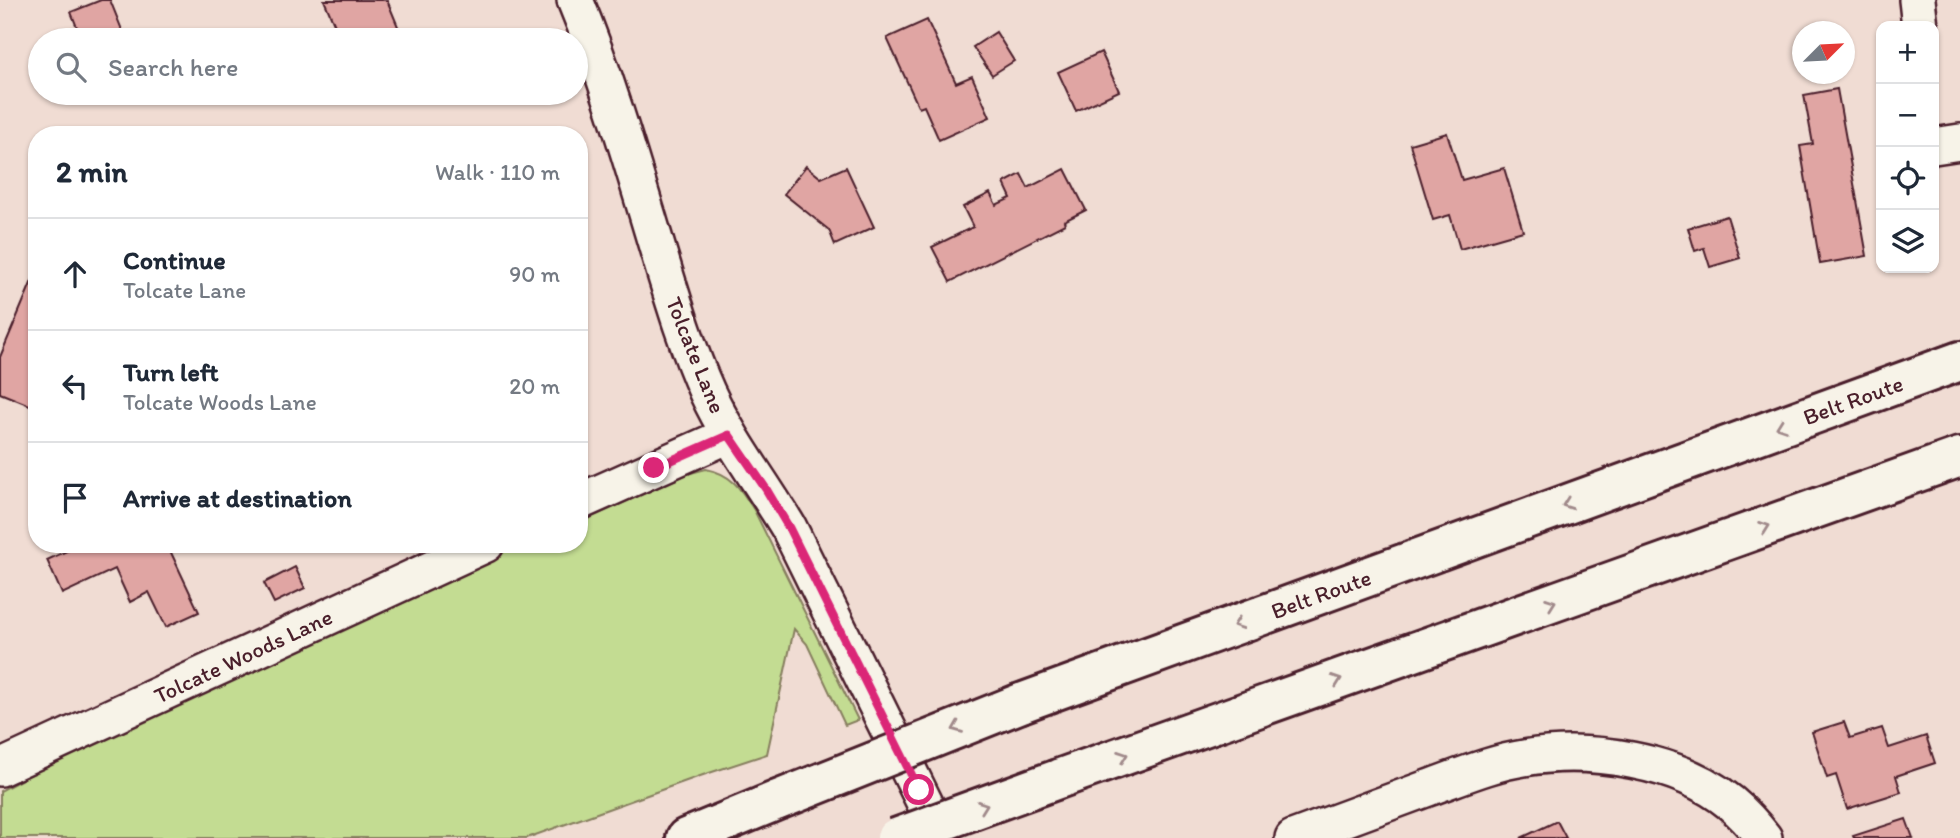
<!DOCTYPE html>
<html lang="en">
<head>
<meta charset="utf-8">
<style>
	body { margin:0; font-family:Itim,sans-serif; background:#f2f2f3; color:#1f2937 }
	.controls { position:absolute; right:21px; top:21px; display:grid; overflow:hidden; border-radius:14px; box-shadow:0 2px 5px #0004 }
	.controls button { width:63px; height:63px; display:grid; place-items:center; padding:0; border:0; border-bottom:2px solid #e0e1e3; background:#fff; color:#1f2937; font:35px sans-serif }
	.compass { position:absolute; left:1792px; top:21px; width:63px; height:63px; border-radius:50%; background:#fff; box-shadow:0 2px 5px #0004; rotate:66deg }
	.stop { position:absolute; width:21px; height:21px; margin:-16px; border:5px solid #db2777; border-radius:50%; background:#fff }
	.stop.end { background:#db2777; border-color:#fff; box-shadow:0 2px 7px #0008 }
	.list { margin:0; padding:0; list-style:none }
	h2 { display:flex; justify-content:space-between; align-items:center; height:91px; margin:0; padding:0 28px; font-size:30px }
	h2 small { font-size:23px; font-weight:400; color:#747a83 }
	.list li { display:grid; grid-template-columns:46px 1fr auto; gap:21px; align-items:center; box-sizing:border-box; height:112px; padding:0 28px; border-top:2px solid #e0e1e3 }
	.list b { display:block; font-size:26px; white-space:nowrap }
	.list p { margin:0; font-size:23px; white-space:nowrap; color:#747a83 }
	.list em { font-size:23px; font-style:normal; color:#747a83 }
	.icon { flex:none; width:38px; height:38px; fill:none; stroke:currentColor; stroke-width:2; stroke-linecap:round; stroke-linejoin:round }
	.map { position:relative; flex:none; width:1960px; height:838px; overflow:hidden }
	.search { position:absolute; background:#fff; box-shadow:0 2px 5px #0004; left:28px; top:28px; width:560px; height:77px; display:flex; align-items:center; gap:18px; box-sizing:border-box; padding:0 24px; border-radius:38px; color:#747a83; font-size:26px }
	.panel { position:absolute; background:#fff; box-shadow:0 2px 5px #0004; left:28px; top:126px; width:560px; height:427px; border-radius:28px }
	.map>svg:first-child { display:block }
</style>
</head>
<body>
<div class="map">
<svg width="1960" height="838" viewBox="0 0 1960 838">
	<rect width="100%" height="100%" fill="#f0dcd3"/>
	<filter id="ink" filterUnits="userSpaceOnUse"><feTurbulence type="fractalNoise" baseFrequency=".0143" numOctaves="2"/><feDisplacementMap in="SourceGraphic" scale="14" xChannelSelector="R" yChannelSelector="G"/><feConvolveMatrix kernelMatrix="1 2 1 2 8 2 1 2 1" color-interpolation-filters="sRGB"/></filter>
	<g filter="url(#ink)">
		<path fill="#c3dc92" stroke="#867e5e" stroke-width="2" d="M706 469C732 474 741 489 754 510L858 720 845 725 807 644 794 629 767 754 703 775 527 838H0V791L107 733 435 580 516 544H579V523L687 474Z"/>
		<g fill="#e0a5a3" stroke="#4a1f2b" stroke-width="2">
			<polygon points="101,0 110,0 126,40 82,40 71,12"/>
			<polygon points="324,0 387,0 399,29 373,40 341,40"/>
			<polygon points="927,20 956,83 972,76 990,117 939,140 924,106 919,108 887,38"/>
			<polygon points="996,32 1014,61 992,75 973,47"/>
			<polygon points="1101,52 1119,91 1076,111 1058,72"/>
			<polygon points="1837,89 1867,256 1820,264 1800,146 1813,144 1804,95"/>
			<polygon points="1447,133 1462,180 1504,168 1523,231 1460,249 1450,215 1433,220 1410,144"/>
			<polygon points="806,166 821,178 846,167 874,227 835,245 829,230 784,194"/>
			<polygon points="1065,169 1086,210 1064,221 1065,224 950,282 932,247 973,227 963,207 990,193 996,205 1011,198 1004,183 1021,174 1028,188"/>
			<polygon points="1727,216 1740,258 1710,267 1704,248 1695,251 1688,228"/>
			<polygon points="32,281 37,284 37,395 32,406 0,393 0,357"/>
			<polygon points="69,544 152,544 155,549 167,544 199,612 166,627 149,592 130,602 115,569 62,594 47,560 71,549"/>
			<polygon points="295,567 305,588 274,603 264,583"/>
			<polygon points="1844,722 1850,738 1882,728 1889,748 1926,736 1935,763 1896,776 1901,792 1847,809 1836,775 1827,778 1812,732"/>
			<polygon points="1906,819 1913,838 1854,838 1853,836"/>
			<polygon points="1557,821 1566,838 1521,838"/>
		</g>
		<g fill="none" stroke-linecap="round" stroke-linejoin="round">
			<defs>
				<g id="minor">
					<path d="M575 0C608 80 632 164 657 247 672 296 686 345 707 392 729 440 762 483 789 528L942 838"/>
					<polyline points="1917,0 1920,26"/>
					<polyline points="1934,146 1960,142"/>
					<polyline points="579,502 729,435"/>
					<polyline points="0,768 486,544"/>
					<path d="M1293 838C1338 821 1383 805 1428 788 1459 777 1491 763 1524 758 1589 747 1679 760 1731 803 1744 814 1754 825 1764 838"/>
				</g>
				<g id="motorway">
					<polyline points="1021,703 1960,361"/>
					<polyline points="1058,779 1960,457"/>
					<polyline points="686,838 778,800"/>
				</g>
			</defs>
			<use href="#minor" stroke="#4a1f2b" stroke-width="40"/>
			<use href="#motorway" stroke="#4a1f2b" stroke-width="44"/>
			<use href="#minor" stroke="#f7f3e8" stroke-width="35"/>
			<use href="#motorway" stroke="#f7f3e8" stroke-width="38"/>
			<defs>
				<g id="motorway-bridge">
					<polyline points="778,800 1021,703"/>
					<polyline points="896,838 1058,779"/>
				</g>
			</defs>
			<use href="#motorway-bridge" stroke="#4a1f2b" stroke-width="44" stroke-linecap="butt"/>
			<use href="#motorway-bridge" stroke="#f7f3e8" stroke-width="38"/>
		</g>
		<defs><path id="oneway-chevron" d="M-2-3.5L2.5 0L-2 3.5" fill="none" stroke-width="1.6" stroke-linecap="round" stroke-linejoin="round" transform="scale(1.75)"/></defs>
		<g stroke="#a0898a">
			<use href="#oneway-chevron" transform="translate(1781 426) rotate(160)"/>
			<use href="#oneway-chevron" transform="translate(1567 504) rotate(160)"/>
			<use href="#oneway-chevron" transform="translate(1765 527) rotate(-20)"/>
			<use href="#oneway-chevron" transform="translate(1551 603) rotate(-20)"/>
			<use href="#oneway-chevron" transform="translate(1238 624) rotate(160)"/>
			<use href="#oneway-chevron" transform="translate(1337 680) rotate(-20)"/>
			<use href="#oneway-chevron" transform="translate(957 728) rotate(158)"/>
			<use href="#oneway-chevron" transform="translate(1123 756) rotate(-20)"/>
			<use href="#oneway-chevron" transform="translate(983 806) rotate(-20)"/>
		</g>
	</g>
	<g fill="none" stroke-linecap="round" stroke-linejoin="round" filter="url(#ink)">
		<polyline stroke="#db2777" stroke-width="9" points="654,468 729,435 766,489 789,528 919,790"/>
	</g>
	<g text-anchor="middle" stroke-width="7" stroke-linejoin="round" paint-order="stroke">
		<g font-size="23" fill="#4a1f2b" stroke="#f7f3e8">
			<text transform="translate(696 355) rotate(68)" y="8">Tolcate Lane</text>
			<text transform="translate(1853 400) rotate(-20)" y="8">Belt Route</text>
			<text transform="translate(1321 594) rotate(-20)" y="8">Belt Route</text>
			<text transform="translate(243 656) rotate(-25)" y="8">Tolcate Woods Lane</text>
		</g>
	</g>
</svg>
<div class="controls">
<button>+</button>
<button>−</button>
<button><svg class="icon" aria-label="locate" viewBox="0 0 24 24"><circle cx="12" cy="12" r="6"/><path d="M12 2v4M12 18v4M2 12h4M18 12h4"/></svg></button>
<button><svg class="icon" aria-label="layers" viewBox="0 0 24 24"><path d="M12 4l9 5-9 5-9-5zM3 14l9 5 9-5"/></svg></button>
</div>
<svg class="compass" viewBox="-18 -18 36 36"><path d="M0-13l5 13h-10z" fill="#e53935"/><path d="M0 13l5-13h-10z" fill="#747a83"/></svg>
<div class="stop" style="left:919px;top:790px"></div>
<div class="stop end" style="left:654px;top:468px"></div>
<div class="search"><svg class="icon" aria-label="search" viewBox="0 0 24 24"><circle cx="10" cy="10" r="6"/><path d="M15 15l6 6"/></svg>Search here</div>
<section class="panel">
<h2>2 min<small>Walk · 110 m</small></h2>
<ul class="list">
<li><svg class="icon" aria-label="ahead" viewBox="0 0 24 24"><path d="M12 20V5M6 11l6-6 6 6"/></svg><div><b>Continue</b><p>Tolcate Lane</p></div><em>90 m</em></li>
<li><svg class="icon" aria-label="left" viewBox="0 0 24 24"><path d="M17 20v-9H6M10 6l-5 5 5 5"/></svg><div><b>Turn left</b><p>Tolcate Woods Lane</p></div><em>20 m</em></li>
<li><svg class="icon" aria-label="arrive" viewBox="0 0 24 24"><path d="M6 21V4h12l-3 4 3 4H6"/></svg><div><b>Arrive at destination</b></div></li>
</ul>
</section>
</div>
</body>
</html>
